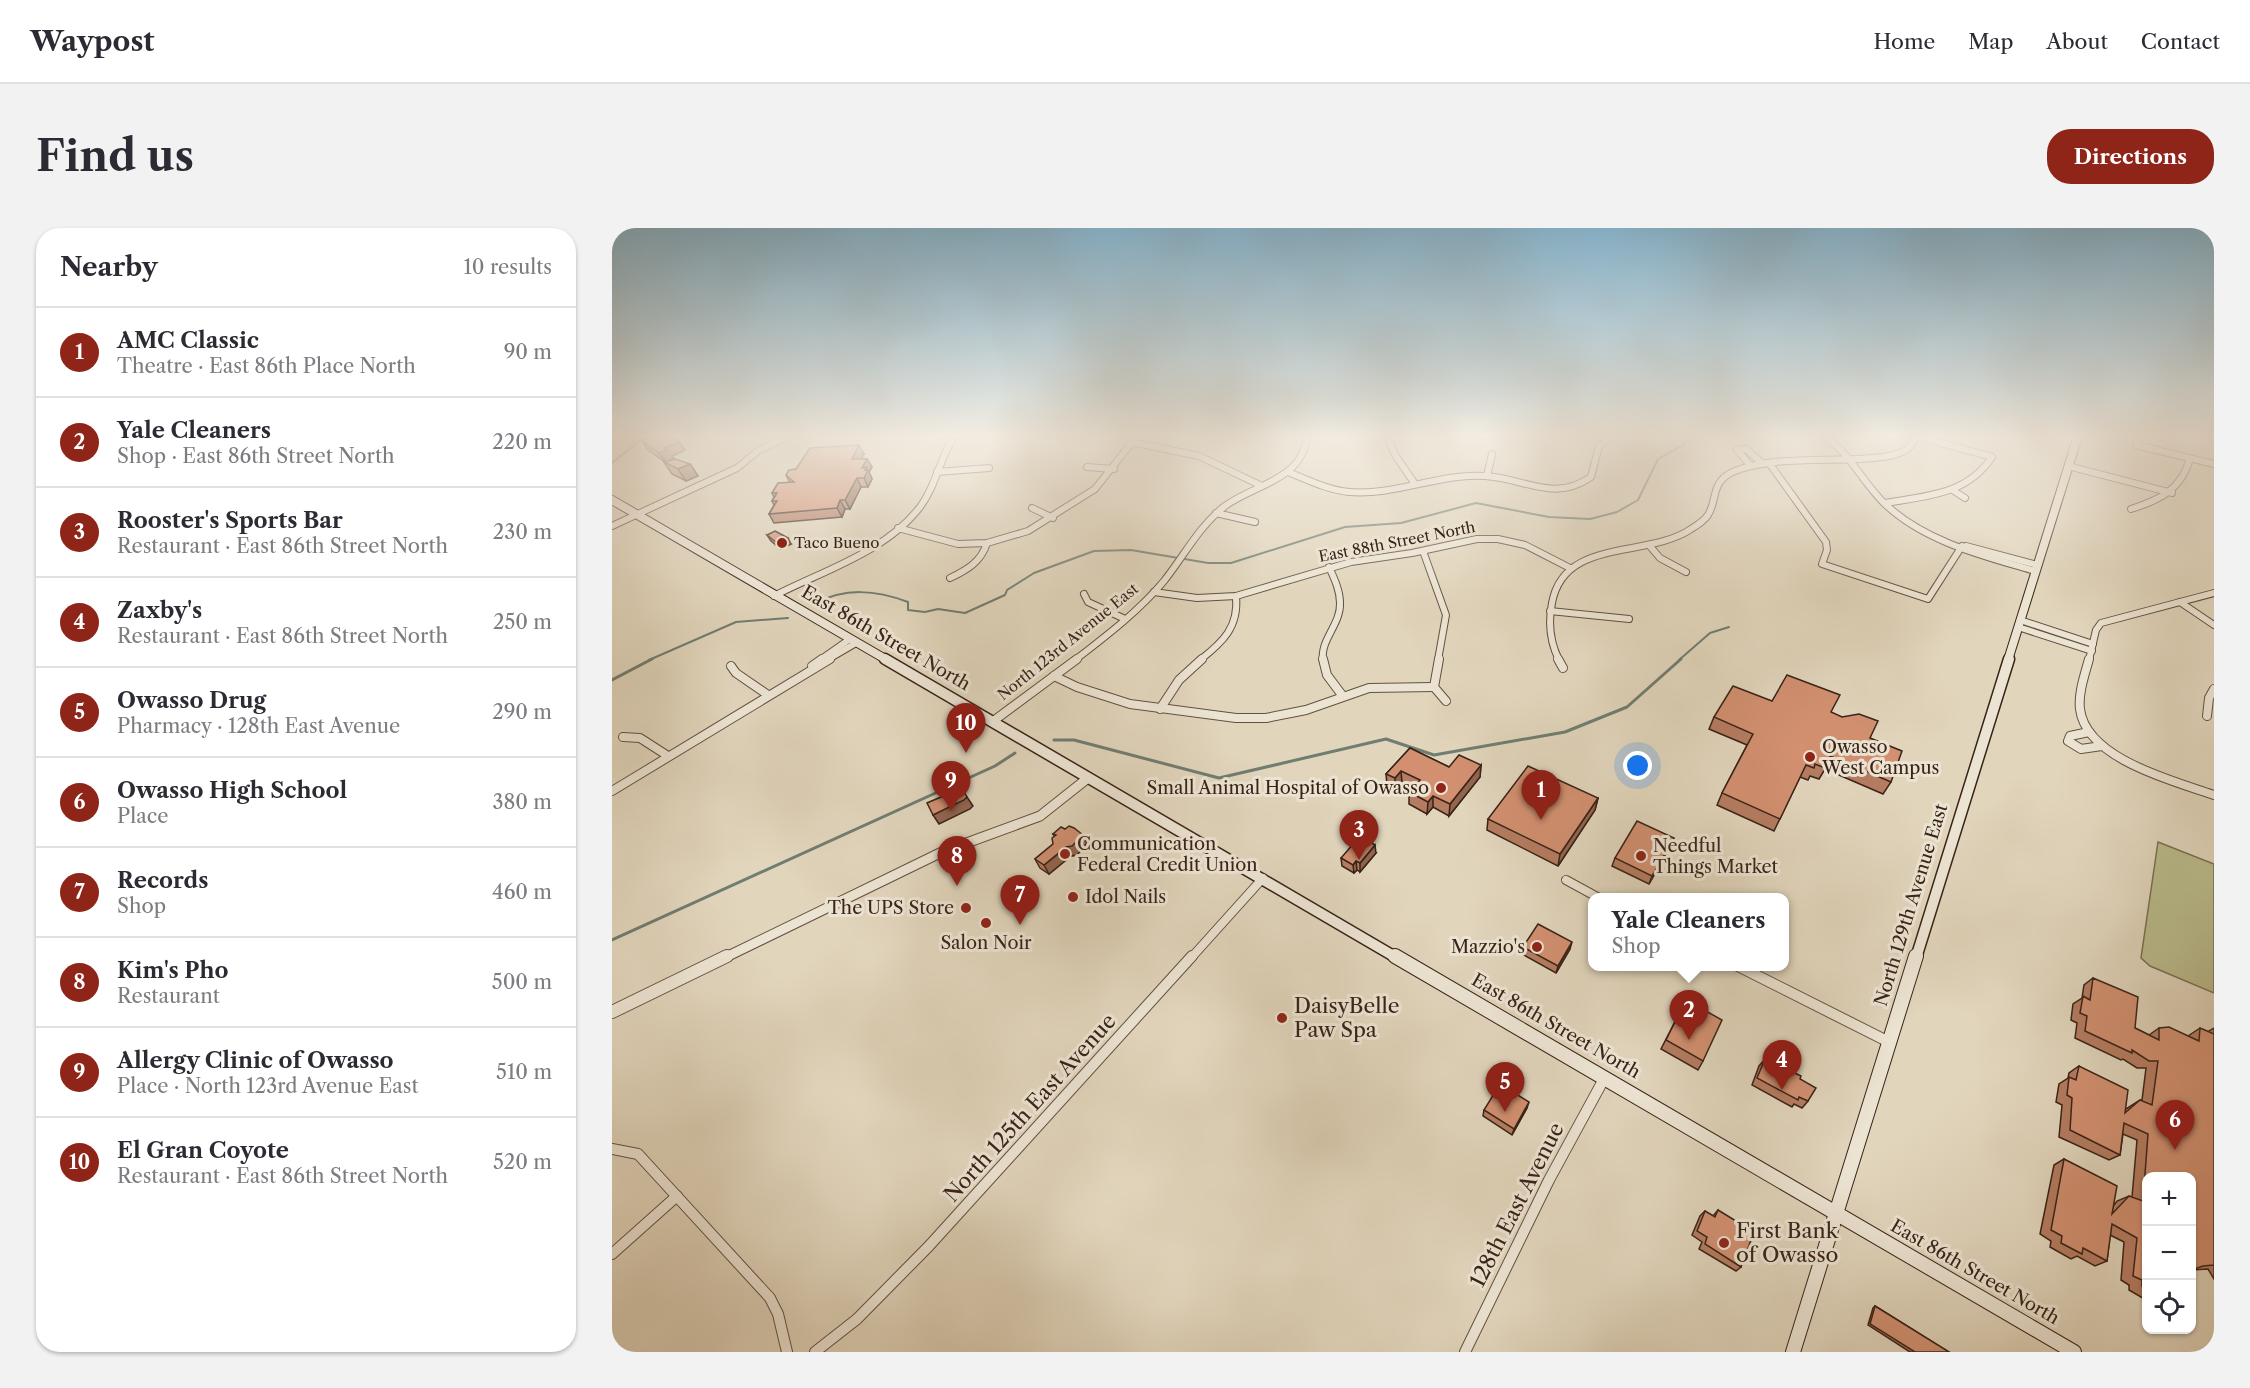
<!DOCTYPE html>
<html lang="en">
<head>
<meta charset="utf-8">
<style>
	body { margin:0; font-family:"Libre Caslon Text",serif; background:#f2f2f3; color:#2b2b33 }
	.controls { position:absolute; right:18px; bottom:18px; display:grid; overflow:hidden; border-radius:12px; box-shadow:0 2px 4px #0004 }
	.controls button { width:54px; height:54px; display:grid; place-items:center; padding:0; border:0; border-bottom:2px solid #e1e1e2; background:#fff; color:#2b2b33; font:30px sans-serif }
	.you { position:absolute; left:1026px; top:538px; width:21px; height:21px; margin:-15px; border:4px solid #fff; border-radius:50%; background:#1a73e8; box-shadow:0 0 0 9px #1a73e833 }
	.badge { display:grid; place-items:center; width:39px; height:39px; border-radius:50%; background:#8f2418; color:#fff; font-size:20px; font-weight:700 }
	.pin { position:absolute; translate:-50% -50px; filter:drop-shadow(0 2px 3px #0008) }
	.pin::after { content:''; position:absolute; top:32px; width:21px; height:18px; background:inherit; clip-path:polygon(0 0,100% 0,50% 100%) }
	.popup { position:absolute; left:976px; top:665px; width:201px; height:78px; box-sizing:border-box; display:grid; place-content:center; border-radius:12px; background:#fff; filter:drop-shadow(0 2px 4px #0005); font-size:20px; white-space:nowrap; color:#7c7c81 }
	.popup b { font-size:22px; color:#2b2b33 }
	.popup::after { content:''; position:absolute; left:50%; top:100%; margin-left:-12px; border:12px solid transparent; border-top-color:#fff }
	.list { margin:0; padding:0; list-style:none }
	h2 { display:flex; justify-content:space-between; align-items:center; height:78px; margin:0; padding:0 24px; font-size:26px }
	h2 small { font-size:20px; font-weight:400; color:#7c7c81 }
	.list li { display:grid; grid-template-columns:39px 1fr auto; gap:18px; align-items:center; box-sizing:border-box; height:90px; padding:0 24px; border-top:2px solid #e1e1e2 }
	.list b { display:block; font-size:22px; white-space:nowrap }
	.list p { margin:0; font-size:20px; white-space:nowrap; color:#7c7c81 }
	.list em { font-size:20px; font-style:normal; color:#7c7c81 }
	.icon { flex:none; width:33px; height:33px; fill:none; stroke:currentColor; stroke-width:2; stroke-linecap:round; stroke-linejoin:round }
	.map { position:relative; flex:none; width:1602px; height:1124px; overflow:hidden; border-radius:24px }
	header { display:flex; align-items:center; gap:36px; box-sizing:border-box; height:84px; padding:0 30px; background:#fff; border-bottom:2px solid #e1e1e2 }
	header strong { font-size:28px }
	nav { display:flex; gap:33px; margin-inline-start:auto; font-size:21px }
	.intro { display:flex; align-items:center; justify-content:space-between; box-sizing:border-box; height:144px; padding:0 36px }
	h1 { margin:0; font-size:42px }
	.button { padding:15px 27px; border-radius:24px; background:#8f2418; color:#fff; font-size:21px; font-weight:700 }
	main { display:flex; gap:36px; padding:0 36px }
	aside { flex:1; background:#fff; border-radius:24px; box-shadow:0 2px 4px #0004 }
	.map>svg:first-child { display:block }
</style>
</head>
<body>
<header>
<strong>Waypost</strong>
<nav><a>Home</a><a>Map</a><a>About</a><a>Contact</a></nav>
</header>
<div class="intro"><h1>Find us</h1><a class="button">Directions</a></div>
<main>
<aside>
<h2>Nearby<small>10 results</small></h2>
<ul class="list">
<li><span class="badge">1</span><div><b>AMC Classic</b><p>Theatre · East 86th Place North</p></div><em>90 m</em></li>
<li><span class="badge">2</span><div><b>Yale Cleaners</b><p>Shop · East 86th Street North</p></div><em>220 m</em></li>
<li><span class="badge">3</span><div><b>Rooster's Sports Bar</b><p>Restaurant · East 86th Street North</p></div><em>230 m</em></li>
<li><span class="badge">4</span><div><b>Zaxby's</b><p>Restaurant · East 86th Street North</p></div><em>250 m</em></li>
<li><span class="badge">5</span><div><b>Owasso Drug</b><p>Pharmacy · 128th East Avenue</p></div><em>290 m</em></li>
<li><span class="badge">6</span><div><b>Owasso High School</b><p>Place</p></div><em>380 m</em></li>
<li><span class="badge">7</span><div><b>Records</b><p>Shop</p></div><em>460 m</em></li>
<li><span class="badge">8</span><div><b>Kim's Pho</b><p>Restaurant</p></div><em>500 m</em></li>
<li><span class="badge">9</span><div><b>Allergy Clinic of Owasso</b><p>Place · North 123rd Avenue East</p></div><em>510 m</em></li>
<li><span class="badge">10</span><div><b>El Gran Coyote</b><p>Restaurant · East 86th Street North</p></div><em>520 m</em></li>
</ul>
</aside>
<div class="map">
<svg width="1602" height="1124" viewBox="0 0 1602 1124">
	<rect width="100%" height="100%" fill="#e1d5bc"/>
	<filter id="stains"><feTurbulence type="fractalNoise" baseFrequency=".00333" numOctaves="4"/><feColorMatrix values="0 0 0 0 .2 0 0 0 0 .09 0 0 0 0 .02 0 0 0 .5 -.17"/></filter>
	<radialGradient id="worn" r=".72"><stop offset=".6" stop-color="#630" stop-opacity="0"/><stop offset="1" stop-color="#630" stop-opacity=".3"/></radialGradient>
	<polygon fill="#b9bb8c" stroke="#796f52" stroke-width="1.5" points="1546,614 1602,636 1602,765 1538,738 1529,730"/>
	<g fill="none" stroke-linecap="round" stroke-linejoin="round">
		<g stroke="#707d71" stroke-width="2">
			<polyline points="0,235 33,208"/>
			<path d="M202 376C233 359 264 362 296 374V382L313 384 326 381 353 385 393 367 395 362 422 345 482 323 519 322 596 335H619L733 299 789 295 864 275 937 289 978 291 1005 284 1026 272 1046 231 1071 217 1077 208"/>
			<polyline points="37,432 124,394 176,390"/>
			<polyline points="1067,432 1098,405 1117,399"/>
		</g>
		<g stroke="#707d71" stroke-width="3">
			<polyline points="0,452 40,431"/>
			<polyline points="442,512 462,512 607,550 774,511 822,527 953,504 1015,479 1069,431"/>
			<polyline points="0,712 383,538 403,525"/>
		</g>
		<defs>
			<g id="minor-far2">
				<polyline points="775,208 783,227 803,256"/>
				<path d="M1212 208C1239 226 1250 254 1273 276 1313 314 1372 328 1423 343"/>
				<polyline points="1527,208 1524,217 1602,236"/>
				<polyline points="519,214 587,228 650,258"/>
				<polyline points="1157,235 1214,314 1215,322 1210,336 1316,371 1350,318"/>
				<polyline points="1138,237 1125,222 1134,221 1151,236"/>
				<polyline points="1456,238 1560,265"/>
				<polyline points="475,239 502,241"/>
				<polyline points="325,244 377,240"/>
				<path d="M676 244C696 252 716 262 737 264 783 268 827 245 873 248 913 250 941 275 979 249L987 218 1002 208"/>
				<polyline points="875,248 880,226"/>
				<polyline points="1342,263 1353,270"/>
				<path d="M1273 275C1314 268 1355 267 1380 229L1304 208"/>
				<polyline points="420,280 441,290"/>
				<path d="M1519 281C1548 272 1570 261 1578 230"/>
				<polyline points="604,285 643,294"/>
				<polyline points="0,298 125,240 147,222 178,208"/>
				<polyline points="286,300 346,316 375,315 416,303 483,261 525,208"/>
				<polyline points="1037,317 1048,330 1074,344"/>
				<polyline points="1354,318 1425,337"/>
				<polyline points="811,323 834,387 826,432"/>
				<path d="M338 350C355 342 369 334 375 315"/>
				<polyline points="542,364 585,370 624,368 739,334 800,325 865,311 886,311 913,317 958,340"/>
				<polyline points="472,366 476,374 513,391"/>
				<path d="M162 368C210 343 274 324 308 279 324 258 328 230 342 208"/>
				<polyline points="1568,374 1602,397"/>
				<polyline points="938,383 1017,391"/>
				<polyline points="1408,392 1481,416"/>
				<polyline points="1406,399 1480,423"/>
				<polyline points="208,432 238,411"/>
				<polyline points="215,432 244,415"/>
				<path d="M463 432C494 408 527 383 552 353 572 328 587 298 613 278 643 256 691 252 695 208"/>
				<path d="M588 432C611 414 627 399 624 368"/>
				<path d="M711 432C708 412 729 396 728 375 728 362 722 350 717 339"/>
				<path d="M947 432C938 414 936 395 940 375 952 309 1035 331 1079 301 1084 298 1092 293 1096 287 1106 271 1098 253 1123 243 1161 229 1206 233 1245 231 1262 230 1279 230 1294 222 1299 219 1302 213 1305 208"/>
				<polyline points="1477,432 1484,402 1489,395 1602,365"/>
			</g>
			<g id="minor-far1">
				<polyline points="711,431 715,447 730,467"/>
				<polyline points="827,431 822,459 834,473"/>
				<polyline points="946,431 951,440"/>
				<path d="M1477 431C1473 446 1466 465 1468 481 1474 531 1562 553 1602 567"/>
				<polyline points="119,438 124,445 156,467"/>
				<polyline points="200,438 210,431"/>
				<polyline points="442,448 465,459 518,476 624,490 654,490 694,482 757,460 822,459"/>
				<polyline points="548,481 567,452 590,431"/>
				<polyline points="1595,488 1597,470 1602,461"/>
				<polyline points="380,494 465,431"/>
				<polyline points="1477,504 1458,508 1456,513 1469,521 1490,518"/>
				<polyline points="11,509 28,510 56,528"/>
				<polyline points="0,563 218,431"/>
				<polyline points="954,652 987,670"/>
				<polyline points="579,730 651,650"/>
			</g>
			<g id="minor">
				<polyline points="1126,738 1277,814"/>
				<polyline points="0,921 26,926 158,1070 166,1086 175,1124"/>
				<polyline points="0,1026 65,968"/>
				<polyline points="203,1124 245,1091 317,1018 580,728"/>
				<polyline points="853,1124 937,952 993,849"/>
			</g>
			<polyline id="tertiary-far2" points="0,211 7,208"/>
			<polyline id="tertiary-far1" points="112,730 330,624 428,588 476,550"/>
			<polyline id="tertiary" points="0,784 115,728"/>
			<g id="secondary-far2">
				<polyline points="0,272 275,432"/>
				<polyline points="1396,432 1466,208"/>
			</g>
			<g id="secondary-far1">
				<polyline points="273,431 785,730"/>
				<polyline points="1304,730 1397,431"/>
			</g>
			<g id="secondary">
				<polyline points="783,728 1462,1124"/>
				<polyline points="1181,1124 1304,728"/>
			</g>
		</defs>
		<use href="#minor-far2" stroke="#635041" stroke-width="8"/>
		<use href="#minor-far1" stroke="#635041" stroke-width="10"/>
		<use href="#minor" stroke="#635041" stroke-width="12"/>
		<use href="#tertiary-far2" stroke="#635041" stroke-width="8"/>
		<use href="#tertiary-far1" stroke="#635041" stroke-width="11"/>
		<use href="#tertiary" stroke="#635041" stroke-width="14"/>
		<use href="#secondary-far2" stroke="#392318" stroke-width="10"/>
		<use href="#secondary-far1" stroke="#392318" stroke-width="13"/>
		<use href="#secondary" stroke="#392318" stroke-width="16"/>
		<use href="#minor-far2" stroke="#ece4d3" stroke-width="6"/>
		<use href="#minor-far1" stroke="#ece4d3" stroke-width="8"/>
		<use href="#minor" stroke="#ece4d3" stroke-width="10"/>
		<use href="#tertiary-far2" stroke="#ece4d3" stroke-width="7"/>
		<use href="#tertiary-far1" stroke="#ece4d3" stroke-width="9"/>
		<use href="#tertiary" stroke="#ece4d3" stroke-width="12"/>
		<use href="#secondary-far2" stroke="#ece4d3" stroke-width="8"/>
		<use href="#secondary-far1" stroke="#ece4d3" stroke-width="10"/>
		<use href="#secondary" stroke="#ece4d3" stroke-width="14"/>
	</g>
	<g fill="#b57c61" stroke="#392318" stroke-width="1.5">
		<polygon points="30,213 67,214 73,222 60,228 62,230 56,233 78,236 86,248 74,253 60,246 52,234 53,234 36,222"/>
		<polygon points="252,226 249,231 255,231 260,239 257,244 260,251 256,259 249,259 238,281 233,281 230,289 162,295 157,286 162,277 160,273 162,269 160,265 178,255 174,247 184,241"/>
		<polygon points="155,307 179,316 169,321 159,313"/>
		<polygon points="1160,473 1219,484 1258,510 1279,554 1271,566 1213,541 1207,551 1198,548 1196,552 1188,549 1162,603 1105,577 1110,565 1135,517 1097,501 1102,489"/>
		<polygon points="798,520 837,539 869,537 868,549 837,588 821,579 815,586 797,576 797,564 801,560 790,555 783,562 775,557 774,546"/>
		<polygon points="986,570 983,582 946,638 875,602 876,591"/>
		<polygon points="441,606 475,615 465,627 459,628 437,646 428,640 423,631 441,616 442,608"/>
		<polygon points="1058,619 1037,656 1000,638 1003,630"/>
		<polygon points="764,625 748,644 745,642 742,645 730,638 729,630"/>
		<polygon points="911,719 958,721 944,745 910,726"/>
		<polygon points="1481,750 1523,800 1537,807 1547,800 1576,808 1588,800 1597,804 1597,803 1602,800 1602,1051 1596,1041 1580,1042 1580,948 1534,948 1534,1072 1517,1062 1517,1057 1509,1052 1512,1014 1498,1007 1495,1033 1483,1038 1465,1028 1459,1031 1438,1019 1439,1013 1428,1006 1442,937 1452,931 1502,977 1505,973 1517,968 1520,969 1525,912 1511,906 1508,927 1497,932 1447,909 1450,877 1444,874 1447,856 1456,850 1457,845 1467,838 1514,881 1528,872 1530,872 1534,840 1525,840 1511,831 1509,832 1463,810 1465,795 1459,792 1461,776 1470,770 1472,757"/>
		<polygon points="1074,772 1091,833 1086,842 1049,821"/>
		<polygon points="1153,831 1188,851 1196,873 1190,880 1182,876 1180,879 1140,857 1147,838"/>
		<polygon points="915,880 900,907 871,888 872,882"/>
		<polygon points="1106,982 1129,1039 1124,1043 1087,1021 1090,1014 1080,1007 1088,988 1093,983 1101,988"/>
		<polygon points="1263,1078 1337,1124 1298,1124 1256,1097 1261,1080"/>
	</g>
	<g fill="#93654f" stroke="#392318" stroke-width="1.5">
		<polygon points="67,214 73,222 60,228 62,230 54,234 47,225 52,220"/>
		<polygon points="247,217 252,226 245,239 240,231"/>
		<polygon points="255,231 260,239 257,244 260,251 256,259 252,250 250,240"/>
		<polygon points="78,236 86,248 74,253 66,241"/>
		<polygon points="245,250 249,259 238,281 233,272"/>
		<polygon points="228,272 233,281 230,289 225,280"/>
		<polygon points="176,310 179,316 169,321 165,315"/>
		<polygon points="869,537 868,549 837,588 838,576"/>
		<polygon points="789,543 790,555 783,562 783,550"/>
		<polygon points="821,568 821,579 815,586 816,574"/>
		<polygon points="355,569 361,578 358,581 327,596 321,587"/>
		<polygon points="986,570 983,582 946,638 948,626"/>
		<polygon points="471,607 475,615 465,627 459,628 437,646 432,637"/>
		<polygon points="1062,610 1058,619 1037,656 1040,648"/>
		<polygon points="763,617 764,625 748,644 748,635"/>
		<polygon points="744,633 745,642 742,645 741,637"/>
		<polygon points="960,714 958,721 944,745 946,738"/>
		<polygon points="917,874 915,880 900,907 902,901"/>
	</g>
	<g fill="#d29071" stroke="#392318" stroke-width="1.5">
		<polygon points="43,208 56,208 67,214 52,220 56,222 47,225 30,213"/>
		<polygon points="247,217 240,231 255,231 250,240 255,239 253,242 256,242 252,250 245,250 233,272 228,272 225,280 157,286 165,273 160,273 165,265 160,265 166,255 182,254 174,247 177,242 184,241 198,220"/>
		<polygon points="63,231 78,236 66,241 52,234"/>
		<polygon points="163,303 176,310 165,315 155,307"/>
		<polygon points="1175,447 1228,467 1219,484 1230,489 1247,486 1266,493 1258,510 1290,523 1279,554 1218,528 1213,540 1203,536 1202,540 1194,537 1168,591 1110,565 1141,506 1102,489 1121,458 1160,473"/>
		<polygon points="798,520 837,539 847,527 869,537 838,576 821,568 816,574 797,564 808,552 789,543 783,550 774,546"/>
		<polygon points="916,538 986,570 948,626 876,591"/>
		<polygon points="350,560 355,569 352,572 321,587 315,575"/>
		<polygon points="1025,593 1062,610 1040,648 1003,630"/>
		<polygon points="457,598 462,600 471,607 460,618 454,619 432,637 423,631 441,616 440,610 444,607 441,606 449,599 453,601"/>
		<polygon points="748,608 763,617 748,635 744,633 741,637 729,630"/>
		<polygon points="926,696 960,714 946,738 911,719"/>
		<polygon points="1481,750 1526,769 1523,800 1547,812 1547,800 1557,799 1587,813 1588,800 1602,806 1602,1037 1591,1038 1580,1042 1580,948 1534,948 1534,1061 1530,1058 1530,1052 1521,1048 1525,1010 1500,996 1495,1033 1471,1020 1470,1026 1449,1015 1450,1008 1439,1002 1452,931 1505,958 1500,986 1517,968 1531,973 1536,906 1512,895 1508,927 1458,902 1460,870 1455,867 1457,849 1464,852 1467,838 1516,862 1513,885 1528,872 1540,877 1546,833 1537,833 1520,822 1520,825 1473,803 1475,788 1468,785 1471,768 1478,772"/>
		<polygon points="1074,772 1110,792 1091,833 1054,812"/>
		<polygon points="1153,831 1189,848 1188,851 1204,860 1196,873 1187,869 1186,872 1145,850"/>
		<polygon points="888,856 917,874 902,901 872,882"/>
		<polygon points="1106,982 1142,1004 1129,1039 1093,1016 1095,1009 1085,1003 1093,983 1103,989"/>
		<polygon points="1263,1078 1337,1124 1303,1124 1258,1096"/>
	</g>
	<linearGradient id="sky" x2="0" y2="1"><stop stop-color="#87b6d0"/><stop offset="0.57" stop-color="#f2ece1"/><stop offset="1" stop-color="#f2ece1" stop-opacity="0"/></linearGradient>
	<rect width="1602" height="365" fill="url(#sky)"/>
	<g fill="#8f2418" stroke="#ece4d3" stroke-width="2">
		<circle cx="170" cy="315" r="6"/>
		<circle cx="1198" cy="529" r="6"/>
		<circle cx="829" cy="560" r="6"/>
		<circle cx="453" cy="626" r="6"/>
		<circle cx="1029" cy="628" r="6"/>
		<circle cx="461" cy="669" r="6"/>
		<circle cx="354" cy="680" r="6"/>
		<circle cx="374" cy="695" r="6"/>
		<circle cx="925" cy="719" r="6"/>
		<circle cx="670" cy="790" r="6"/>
		<circle cx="1112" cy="1015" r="6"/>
	</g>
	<g text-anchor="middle" stroke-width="6" stroke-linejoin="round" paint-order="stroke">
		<g font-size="15" fill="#392318" stroke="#ece4d3">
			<text transform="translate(785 314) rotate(-11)" y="5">East 88th Street North</text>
			<text transform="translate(456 414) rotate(-39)" y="5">North 123rd Avenue East</text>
		</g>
		<g font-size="15" fill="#392318" stroke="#ece4d3" text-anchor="start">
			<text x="182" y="320">Taco Bueno</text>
		</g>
		<g font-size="18" fill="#392318" stroke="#ece4d3">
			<text transform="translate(274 410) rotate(30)" y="6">East 86th Street North</text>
			<text transform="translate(1299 677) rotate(-73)" y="6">North 129th Avenue East</text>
			<text transform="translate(944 798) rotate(30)" y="6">East 86th Street North</text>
			<text transform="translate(1363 1044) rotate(30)" y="6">East 86th Street North</text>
		</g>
		<g font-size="18" fill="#392318" stroke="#ece4d3" text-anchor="start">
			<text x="1210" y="525">Owasso<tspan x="1210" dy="21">West Campus</tspan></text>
			<text x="817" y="566" text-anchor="end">Small Animal Hospital of Owasso</text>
			<text x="465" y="622">Communication<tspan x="465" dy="21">Federal Credit Union</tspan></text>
			<text x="1041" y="624">Needful<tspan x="1041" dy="21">Things Market</tspan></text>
			<text x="473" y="675">Idol Nails</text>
			<text x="342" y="686" text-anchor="end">The UPS Store</text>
			<text x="374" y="721" text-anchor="middle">Salon Noir</text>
			<text x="913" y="725" text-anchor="end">Mazzio's</text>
		</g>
		<g font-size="21" fill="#392318" stroke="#ece4d3" text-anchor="start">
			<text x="682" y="785">DaisyBelle<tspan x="682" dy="24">Paw Spa</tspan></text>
			<text x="1124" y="1010">First Bank<tspan x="1124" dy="24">of Owasso</tspan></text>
		</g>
		<g font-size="21" fill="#392318" stroke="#ece4d3">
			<text transform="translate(418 880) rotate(-48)" y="7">North 125th East Avenue</text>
			<text transform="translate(905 977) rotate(-63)" y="7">128th East Avenue</text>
		</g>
	</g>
	<rect width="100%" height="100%" filter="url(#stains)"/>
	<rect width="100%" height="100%" fill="url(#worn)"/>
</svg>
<div class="controls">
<button>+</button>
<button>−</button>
<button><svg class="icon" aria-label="locate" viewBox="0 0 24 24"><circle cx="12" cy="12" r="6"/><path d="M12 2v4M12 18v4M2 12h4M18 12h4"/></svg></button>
</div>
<div class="you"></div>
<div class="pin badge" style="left:929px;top:592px">1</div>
<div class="pin badge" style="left:1077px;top:812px">2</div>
<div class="popup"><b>Yale Cleaners</b>Shop</div>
<div class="pin badge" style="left:747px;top:632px">3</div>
<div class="pin badge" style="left:1170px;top:862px">4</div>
<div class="pin badge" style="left:893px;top:884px">5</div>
<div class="pin badge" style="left:1563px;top:922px">6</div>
<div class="pin badge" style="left:408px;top:697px">7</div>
<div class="pin badge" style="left:345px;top:658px">8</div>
<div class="pin badge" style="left:339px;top:583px">9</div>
<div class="pin badge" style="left:354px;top:525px">10</div>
</div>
</main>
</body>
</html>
